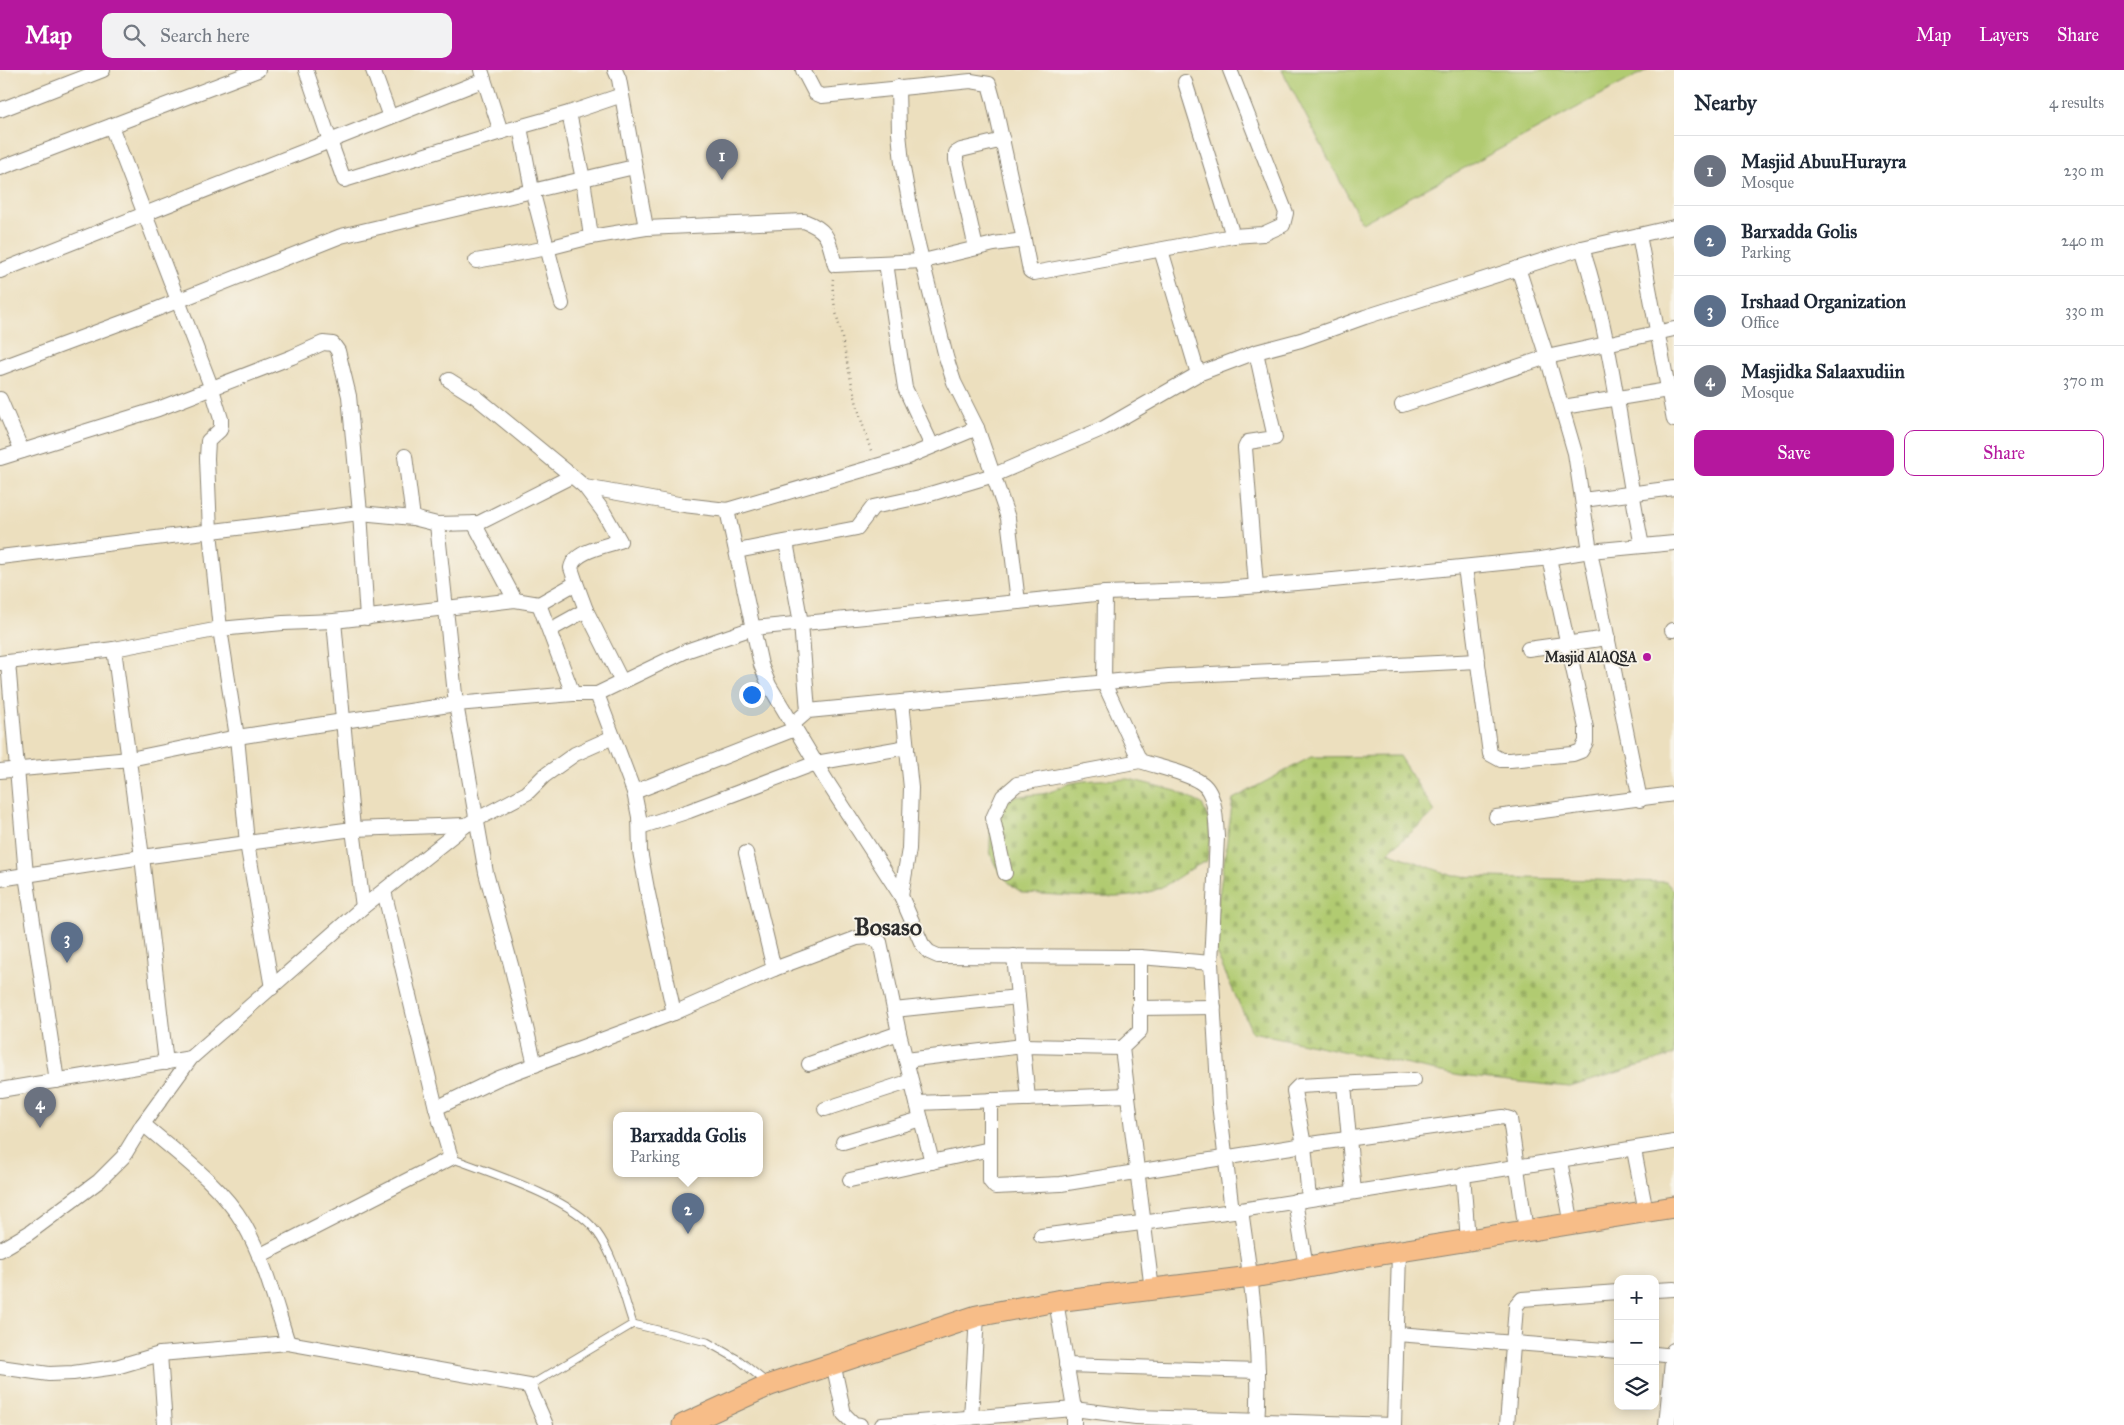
<!DOCTYPE html>
<html lang="en">
<head>
<meta charset="utf-8">
<style>
	body { margin:0; font-family:"IM FELL Great Primer",serif; background:#f2f2f3; color:#1f2937 }
	.controls { position:absolute; right:15px; bottom:15px; display:grid; overflow:hidden; border-radius:10px; box-shadow:0 2px 12px #0003 }
	.controls button { width:45px; height:45px; display:grid; place-items:center; padding:0; border:0; border-bottom:1px solid #e0e1e3; background:#fff; color:#1f2937; font:25px sans-serif }
	.you { position:absolute; left:751px; top:624px; width:18px; height:18px; margin:-12px; border:4px solid #fff; border-radius:50%; background:#1a73e8; box-shadow:0 0 0 8px #1a73e833 }
	.badge { display:grid; place-items:center; width:32px; height:32px; border-radius:50%; background:#b5179e; color:#fff; font-size:16px; font-weight:700 }
	.pin { position:absolute; translate:-50% -41px; filter:drop-shadow(0 1px 2px #0008) }
	.pin::after { content:''; position:absolute; top:26px; width:18px; height:15px; background:inherit; clip-path:polygon(0 0,100% 0,50% 100%) }
	.popup { position:absolute; left:613px; top:1042px; width:150px; height:65px; box-sizing:border-box; display:grid; place-content:center; border-radius:10px; background:#fff; filter:drop-shadow(0 1px 4px #0005); font-size:16px; white-space:nowrap; color:#747a83 }
	.popup b { font-size:19px; color:#1f2937 }
	.popup::after { content:''; position:absolute; left:50%; top:100%; margin-left:-10px; border:10px solid transparent; border-top-color:#fff }
	.list { margin:0; padding:0; list-style:none }
	h2 { display:flex; justify-content:space-between; align-items:center; height:65px; margin:0; padding:0 20px; font-size:21px }
	h2 small { font-size:16px; font-weight:400; color:#747a83 }
	.list li { display:grid; grid-template-columns:32px 1fr auto; gap:15px; align-items:center; box-sizing:border-box; height:70px; padding:0 20px; border-top:1px solid #e0e1e3 }
	.list b { display:block; font-size:19px; white-space:nowrap }
	.list p { margin:0; font-size:16px; white-space:nowrap; color:#747a83 }
	.list em { font-size:16px; font-style:normal; color:#747a83 }
	.actions { display:flex; gap:10px; padding:15px 20px }
	.actions a { flex:1; padding:11px 0; border:1px solid #b5179e; border-radius:10px; text-align:center; font-size:18px; color:#b5179e }
	.actions .main { background:#b5179e; color:#fff }
	.icon { flex:none; width:28px; height:28px; fill:none; stroke:currentColor; stroke-width:2; stroke-linecap:round; stroke-linejoin:round }
	.map { position:relative; flex:none; width:1674px; height:1355px; overflow:hidden }
	header { display:flex; align-items:center; gap:30px; box-sizing:border-box; height:70px; padding:0 25px; background:#b5179e; color:#fff }
	header strong { font-size:24px }
	nav { display:flex; gap:28px; margin-inline-start:auto; font-size:18px }
	.search { width:350px; height:45px; background:#f2f2f3; display:flex; align-items:center; gap:12px; box-sizing:border-box; padding:0 18px; border-radius:10px; color:#747a83; font-size:19px }
	main { display:flex }
	aside { flex:1; background:#fff }
	.map>svg:first-child { display:block }
</style>
</head>
<body>
<header>
<strong>Map</strong>
<div class="search"><svg class="icon" aria-label="search" viewBox="0 0 24 24"><circle cx="10" cy="10" r="6"/><path d="M15 15l6 6"/></svg>Search here</div>
<nav><a>Map</a><a>Layers</a><a>Share</a></nav>
</header>
<main>
<div class="map">
<svg width="1674" height="1355" viewBox="0 0 1674 1355">
	<defs>
		<pattern id="cemetery-stones" width="16" height="16" patternUnits="userSpaceOnUse" patternTransform="scale(1.25)"><rect width="16" height="16" fill="#b1cb71"/><path d="M2 7V4a2 2 0 0 1 4 0v3zM10 15v-3a2 2 0 0 1 4 0v3z" fill="#98ae62"/></pattern>
	</defs>
	<rect width="100%" height="100%" fill="#f7f3e8"/>
	<filter id="ink" filterUnits="userSpaceOnUse"><feTurbulence type="fractalNoise" baseFrequency=".02" numOctaves="2"/><feDisplacementMap in="SourceGraphic" scale="10" xChannelSelector="R" yChannelSelector="G"/><feConvolveMatrix kernelMatrix="1 2 1 2 8 2 1 2 1" color-interpolation-filters="sRGB"/></filter>
	<filter id="wash" filterUnits="userSpaceOnUse"><feTurbulence type="fractalNoise" baseFrequency=".0096" numOctaves="4" result="noise"/><feDisplacementMap in="SourceGraphic" scale="20" xChannelSelector="R" yChannelSelector="G"/><feGaussianBlur stdDeviation="1.12" result="paint"/><feColorMatrix in="noise" values="0 0 0 0 0 0 0 0 0 0 0 0 0 0 0 0 0 1.4 0 .05"/><feComposite in="paint" operator="in"/></filter>
	<g filter="url(#wash)">
		<rect width="100%" height="100%" fill="#ecdfbe"/>
		<g fill="url(#cemetery-stones)" stroke="#6e7b4e">
			<polygon points="1399,686 1435,742 1388,782 1453,806 1666,812 1674,821 1674,985 1570,1017 1460,1006 1252,962 1212,874 1233,729 1311,687"/>
			<path d="M1129 709 1176 721 1202 734 1209 750 1210 767 1207 791C1186 799 1168 818 1146 823 1115 832 1056 824 1023 823 1007 814 989 793 990 775 990 762 991 740 1002 732 1015 724 1033 726 1047 723 1054 721 1061 716 1068 714 1085 709 1111 710 1129 709Z"/>
		</g>
		<polygon fill="#b1cb71" stroke="#6e7b4e" points="1282,0 1647,0 1362,153"/>
	</g>
	<g filter="url(#ink)">
		<g fill="none" stroke-linecap="round" stroke-linejoin="round">
			<defs>
				<g id="service">
					<path d="M451 1088C491 1103 571 1128 596 1161 615 1186 623 1225 633 1254"/>
					<polyline points="529,1316 633,1254 707,1272 739,1290 766,1312"/>
				</g>
				<g id="minor">
					<polyline points="306,0 330,71 484,10"/>
					<polyline points="373,0 390,47"/>
					<polyline points="615,0 619,9 646,158"/>
					<polyline points="803,0 815,23 822,26 971,11 989,14 994,32 1024,170"/>
					<polyline points="1185,12 1233,166"/>
					<polyline points="898,17 899,63 902,93 915,162 946,287 954,312 977,358 1008,448 1018,532 1105,523 1223,519 1333,510 1541,489 1590,481 1674,473"/>
					<polyline points="0,40 103,0"/>
					<polyline points="569,43 583,109 591,167"/>
					<polyline points="520,57 532,120 562,234"/>
					<polyline points="501,62 569,43 622,25"/>
					<polyline points="0,98 258,0"/>
					<polyline points="1639,165 1674,350"/>
					<polyline points="976,178 956,90 956,83 961,80 1003,70"/>
					<path d="M1582 178C1614 275 1622 377 1642 476"/>
					<polyline points="1161,180 1198,304"/>
					<path d="M476 191 548 178 591 167 646 158 804 151C830 161 828 170 835 195L923 191 994 174 1024 170 1030 201 1034 203 1233 166 1263 164 1283 155 1286 143 1230 0"/>
					<polyline points="886,193 905,318 932,376"/>
					<polyline points="1518,198 1547,287 1575,383 1590,481 1640,730"/>
					<polyline points="0,201 330,71 344,110 501,62 481,0"/>
					<polyline points="1256,282 1275,368 1248,372 1245,378 1256,516"/>
					<polyline points="0,298 137,247 341,166 634,97"/>
					<polyline points="449,310 476,327 572,406"/>
					<polyline points="0,329 22,381"/>
					<polyline points="1402,335 1547,287 1674,259"/>
					<polyline points="1563,337 1674,319"/>
					<polyline points="405,386 413,448"/>
					<polyline points="0,388 158,339 292,287 323,273 333,274 338,281 349,326 360,443 367,548"/>
					<polyline points="1583,430 1674,418"/>
					<polyline points="727,440 761,595 769,615 826,710 901,826 922,874 929,882 938,886 1140,887 1211,893"/>
					<polyline points="474,453 515,530"/>
					<polyline points="437,454 456,634 486,803 511,895 535,995"/>
					<polyline points="786,472 801,553 808,641"/>
					<polyline points="737,481 857,458 873,437 920,427 994,405 1104,358 1198,304 1256,282 1301,270 1365,247 1582,178 1674,157"/>
					<polyline points="0,487 360,443 413,448 437,454 479,453 572,406 585,417 684,435 727,440 907,387 977,358"/>
					<polyline points="1465,497 1490,684 1501,690 1510,690 1573,684 1581,681 1586,672 1586,658 1549,488"/>
					<polyline points="576,513 586,540 622,612"/>
					<path d="M1105 523 1104 613 1140 691C1158 697 1185 702 1200 712 1216 721 1216 751 1217 767L1211 893 1219 1034 1232 1141"/>
					<polyline points="539,534 573,624 597,624 634,722 639,747 640,781 647,819 674,943"/>
					<polyline points="334,551 353,759 363,837"/>
					<polyline points="550,560 586,540"/>
					<polyline points="1672,560 1674,560"/>
					<polyline points="114,579 142,787 166,993"/>
					<polyline points="1528,579 1608,568"/>
					<polyline points="8,592 26,805 57,1011"/>
					<polyline points="0,593 114,579 220,559 210,462 207,388 208,371 220,360 221,355 221,349 212,319 111,56"/>
					<polyline points="597,624 686,581 753,558 1018,532"/>
					<polyline points="793,654 808,641 1169,606 1478,591"/>
					<polyline points="0,701 130,689 237,667 456,634 573,624"/>
					<polyline points="634,722 795,659"/>
					<polyline points="1496,747 1674,724"/>
					<polyline points="640,757 689,741 816,693 907,677"/>
					<polyline points="746,783 774,899"/>
					<polyline points="1005,803 993,748 1003,726 1017,714 1140,691"/>
					<polyline points="0,809 142,787 353,759 466,755"/>
					<polyline points="901,826 909,779 911,718 902,632"/>
					<polyline points="1014,886 1028,1029"/>
					<polyline points="1140,887 1140,961 1122,978 1152,1220"/>
					<path d="M272 918 247 773 237 667 220 559 283 553 334 551 515 530 539 534 576 513 571 498C574 481 606 476 620 471L603 441 585 417"/>
					<polyline points="1139,938 1214,937"/>
					<polyline points="894,940 1018,927"/>
					<polyline points="906,990 1023,976 1122,978"/>
					<polyline points="809,994 899,963"/>
					<polyline points="1344,1015 1354,1122"/>
					<polyline points="0,1020 191,988"/>
					<polyline points="990,1030 990,1111 995,1117 1061,1114 1304,1075 1503,1047 1510,1049 1526,1161"/>
					<polyline points="917,1033 1128,1025"/>
					<polyline points="436,1038 499,1008 674,943 774,899 857,868 869,867 880,872 899,963 932,1092"/>
					<polyline points="825,1039 911,1011"/>
					<path d="M143 1054C178 1084 220 1114 244 1154 265 1191 275 1233 288 1273L529 1316 546 1355"/>
					<polyline points="843,1072 921,1049"/>
					<polyline points="1634,1080 1646,1142"/>
					<polyline points="1560,1091 1572,1155"/>
					<polyline points="1463,1104 1468,1171"/>
					<polyline points="850,1110 990,1079"/>
					<polyline points="1309,1129 1304,1075 1294,1021 1299,1016 1414,1010"/>
					<polyline points="1295,1131 1306,1197"/>
					<path d="M1241 1140C1251 1210 1262 1284 1257 1355"/>
					<polyline points="1041,1166 1241,1140 1674,1072"/>
					<polyline points="0,1180 29,1163 99,1111 123,1087 143,1054 191,988 363,837 466,755 527,723 544,706 575,684 613,667"/>
					<polyline points="259,1186 451,1088 436,1038 384,821"/>
					<polyline points="1655,1220 1674,1219"/>
					<polyline points="1056,1231 1074,1339 1074,1355"/>
					<polyline points="1397,1264 1618,1281"/>
					<polyline points="160,1284 165,1355"/>
					<polyline points="1655,1284 1674,1286"/>
					<polyline points="833,1293 844,1344 854,1354 860,1355"/>
					<polyline points="1066,1295 1258,1301"/>
					<polyline points="0,1297 49,1304 73,1303 116,1297 160,1284 288,1273"/>
					<polyline points="971,1348 977,1246"/>
					<polyline points="882,1355 1074,1339 1136,1347 1394,1355"/>
					<polyline points="1394,1355 1399,1183"/>
					<polyline points="1507,1355 1516,1236 1522,1229 1618,1222"/>
				</g>
				<polyline id="tertiary" points="1667,1355 1674,1281"/>
				<polyline id="primary" points="683,1355 770,1315 977,1246 1056,1231 1259,1206 1357,1188 1674,1137"/>
			</defs>
			<use href="#service" stroke="#8c8574" stroke-width="9"/>
			<use href="#minor" stroke="#8c8574" stroke-width="16"/>
			<use href="#tertiary" stroke="#8c8574" stroke-width="18"/>
			<use href="#primary" stroke="#8c8574" stroke-width="23"/>
			<path stroke="#8c8574" stroke-width="2.5" stroke-dasharray="1 4" stroke-linecap="butt" d="M833 209C831 226 837 246 841 263 849 304 858 344 872 383"/>
			<use href="#service" stroke="#fff" stroke-width="7"/>
			<use href="#minor" stroke="#fff" stroke-width="14"/>
			<use href="#tertiary" stroke="#fff" stroke-width="16"/>
			<use href="#primary" stroke="#f7bd88" stroke-width="21"/>
		</g>
	</g>
	<circle fill="#b5179e" stroke="#f7f3e8" stroke-width="2" cx="1647" cy="587" r="5"/>
	<g text-anchor="middle" stroke-width="4" stroke-linejoin="round" paint-order="stroke">
		<g font-size="14" font-weight="bold" fill="#2b2b2b" stroke="#f7f3e8" text-anchor="end">
			<text x="1637" y="592">Masjid AlAQSA</text>
		</g>
		<g font-size="24" font-weight="bold" fill="#2b2b2b" stroke="#f7f3e8">
			<text x="888" y="865">Bosaso</text>
		</g>
	</g>
</svg>
<div class="controls">
<button>+</button>
<button>−</button>
<button><svg class="icon" aria-label="layers" viewBox="0 0 24 24"><path d="M12 4l9 5-9 5-9-5zM3 14l9 5 9-5"/></svg></button>
</div>
<div class="you"></div>
<div class="pin badge" style="left:722px;top:110px;background:#6b7280">1</div>
<div class="pin badge" style="left:688px;top:1164px;background:#5c6f8a">2</div>
<div class="popup"><b>Barxadda Golis</b>Parking</div>
<div class="pin badge" style="left:67px;top:893px;background:#5c6f8a">3</div>
<div class="pin badge" style="left:40px;top:1058px;background:#6b7280">4</div>
</div>
<aside>
<h2>Nearby<small>4 results</small></h2>
<ul class="list">
<li><span class="badge" style="background:#6b7280">1</span><div><b>Masjid AbuuHurayra</b><p>Mosque</p></div><em>230 m</em></li>
<li><span class="badge" style="background:#5c6f8a">2</span><div><b>Barxadda Golis</b><p>Parking</p></div><em>240 m</em></li>
<li><span class="badge" style="background:#5c6f8a">3</span><div><b>Irshaad Organization</b><p>Office</p></div><em>330 m</em></li>
<li><span class="badge" style="background:#6b7280">4</span><div><b>Masjidka Salaaxudiin</b><p>Mosque</p></div><em>370 m</em></li>
</ul>
<div class="actions"><a class="main">Save</a><a>Share</a></div>
</aside>
</main>
</body>
</html>
